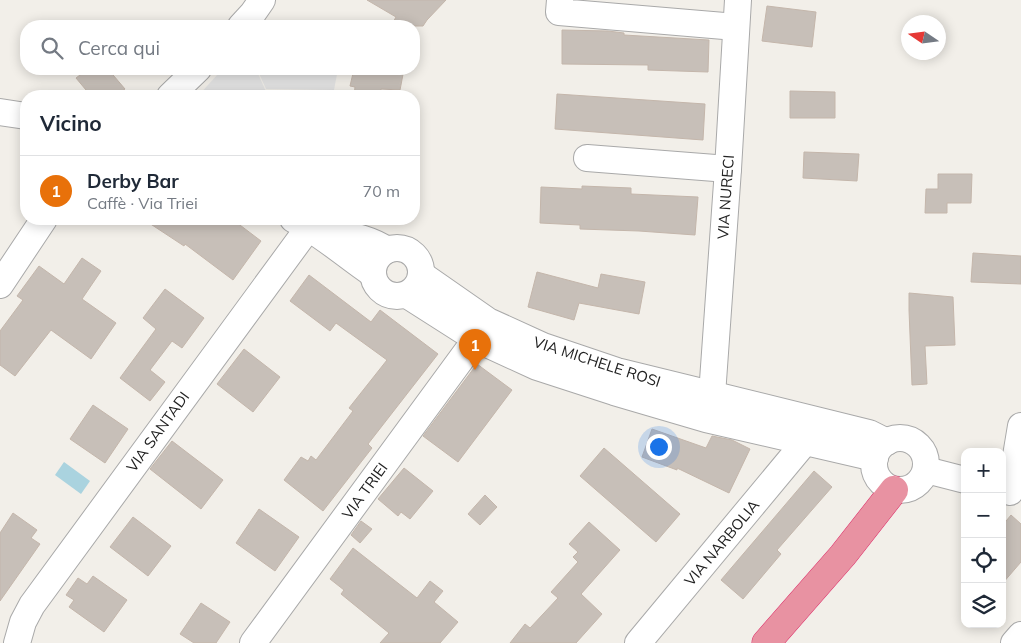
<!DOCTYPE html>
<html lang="it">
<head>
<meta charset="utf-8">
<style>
	body { margin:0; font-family:Mulish,sans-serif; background:#f2f2f3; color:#1f2937 }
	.controls { position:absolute; right:15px; bottom:15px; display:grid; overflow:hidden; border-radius:10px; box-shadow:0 2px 12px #0003 }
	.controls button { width:45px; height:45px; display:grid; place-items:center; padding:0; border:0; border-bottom:1px solid #e0e1e3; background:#fff; color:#1f2937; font:25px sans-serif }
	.compass { position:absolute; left:901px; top:15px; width:45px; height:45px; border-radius:50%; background:#fff; box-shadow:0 2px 12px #0003; rotate:283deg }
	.you { position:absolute; left:658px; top:446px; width:18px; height:18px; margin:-12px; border:4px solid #fff; border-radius:50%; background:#1a73e8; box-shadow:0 0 0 8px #1a73e833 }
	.badge { display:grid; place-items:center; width:32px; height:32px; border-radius:50%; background:#d40000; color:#fff; font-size:16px; font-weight:700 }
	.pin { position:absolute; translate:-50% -41px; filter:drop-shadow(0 1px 2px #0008) }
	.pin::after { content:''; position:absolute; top:26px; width:18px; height:15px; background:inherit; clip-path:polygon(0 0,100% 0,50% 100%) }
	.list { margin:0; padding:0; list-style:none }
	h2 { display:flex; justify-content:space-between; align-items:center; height:65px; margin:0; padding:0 20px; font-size:21px }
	h2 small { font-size:16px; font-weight:400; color:#747a83 }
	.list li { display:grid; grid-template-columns:32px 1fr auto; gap:15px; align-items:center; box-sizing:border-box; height:70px; padding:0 20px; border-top:1px solid #e0e1e3 }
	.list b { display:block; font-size:19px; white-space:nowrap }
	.list p { margin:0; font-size:16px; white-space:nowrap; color:#747a83 }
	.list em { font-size:16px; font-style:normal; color:#747a83 }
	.icon { flex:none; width:28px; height:28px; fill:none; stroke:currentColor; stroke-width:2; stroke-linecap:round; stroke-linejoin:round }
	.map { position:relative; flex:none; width:1021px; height:643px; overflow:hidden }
	.search { position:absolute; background:#fff; box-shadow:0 2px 12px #0003; left:20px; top:20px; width:400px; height:55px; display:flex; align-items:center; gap:12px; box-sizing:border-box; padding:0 18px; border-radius:20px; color:#747a83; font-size:19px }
	.panel { position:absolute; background:#fff; box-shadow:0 2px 12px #0003; left:20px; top:90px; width:400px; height:135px; border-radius:20px }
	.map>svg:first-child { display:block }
</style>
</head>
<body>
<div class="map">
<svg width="1021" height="643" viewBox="0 0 1021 643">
	<rect width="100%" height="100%" fill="#f2efe9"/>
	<polygon fill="#cdebb0" points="270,93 311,94 311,96 271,96"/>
	<g fill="#e2e2e2">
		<polygon points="235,69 256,69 268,96 198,96 217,75"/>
		<polygon points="257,69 338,69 334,90 266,89"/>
	</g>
	<polygon fill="#aad3df" points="64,462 90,481 81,494 55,475"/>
	<g fill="#c7bfb8" stroke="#c4b6ab">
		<polygon points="367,0 446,0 427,20 423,26 391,26 396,17"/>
		<polygon points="767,6 816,12 812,47 762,41"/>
		<polygon points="562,30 608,31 624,33 624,35 709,40 708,72 648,70 648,65 562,64"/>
		<polygon points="88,69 108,69 125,89 115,96 91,96 76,78"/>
		<polygon points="354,69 404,69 400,90 381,89 381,96 354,96 355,87 350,86"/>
		<polygon points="790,91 835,92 835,118 790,118"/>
		<polygon points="557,94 705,104 703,140 555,129"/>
		<polygon points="804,152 859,154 857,181 803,178"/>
		<polygon points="938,174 972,174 971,203 947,203 947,213 925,213 926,189 938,189"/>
		<polygon points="582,186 631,188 631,194 698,197 695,235 639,231 580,229 580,225 540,223 541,187 582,189"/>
		<polygon points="143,219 232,219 261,241 233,280 185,244 184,246"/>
		<polygon points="973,253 1021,256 1021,284 971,282"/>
		<polygon points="82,258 101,271 82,299 116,323 91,359 51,330 15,376 0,365 0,331 23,300 17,296 39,266 64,284"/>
		<polygon points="537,272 598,288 601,274 645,282 639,314 579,303 574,320 528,307"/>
		<polygon points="309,275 371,322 380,310 438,354 368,444 372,448 323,511 284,480 301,457 308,461 311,456 316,460 353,411 349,408 387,360 336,323 330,331 290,301"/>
		<polygon points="165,289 204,318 182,348 172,341 150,370 165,382 150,401 120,378 156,329 143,318"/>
		<polygon points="909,293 953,297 955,345 925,346 927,384 912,385 909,310"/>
		<polygon points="244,349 280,377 253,412 217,384"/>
		<polygon points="477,364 512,390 458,462 423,436"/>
		<polygon points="93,405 128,429 105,463 70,439"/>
		<polygon points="652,429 706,448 712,436 732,440 750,449 729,493 677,468 677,470 642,457"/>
		<polygon points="172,441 223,480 201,509 150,469"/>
		<polygon points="604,448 680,514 656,542 580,476"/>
		<polygon points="404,468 433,491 410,519 401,512 398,516 378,499"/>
		<polygon points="814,471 832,487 777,550 781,554 743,599 721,580"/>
		<polygon points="485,495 497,507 480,525 468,514"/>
		<polygon points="259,509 299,537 275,571 236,543"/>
		<polygon points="13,513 37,530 31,538 40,544 0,601 0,533"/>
		<polygon points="1011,515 1021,524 1021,562 1002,584 1002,526"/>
		<polygon points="133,517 171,546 148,576 110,547"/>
		<polygon points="361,521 372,529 360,543 351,535"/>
		<polygon points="589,522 620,550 581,594 602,614 576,643 510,643 525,624 530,628 558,598 551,592 578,562 573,557 578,552 569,544"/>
		<polygon points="353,548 417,598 430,581 443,591 434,602 458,622 440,643 380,643 389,633 341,594 344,590 330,579"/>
		<polygon points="93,576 127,600 104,632 69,607 74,600 66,595 78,578 87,584"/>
		<polygon points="201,603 230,622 216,643 194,643 180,634"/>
	</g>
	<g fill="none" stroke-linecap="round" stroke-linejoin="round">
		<defs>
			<g id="minor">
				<polyline points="560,0 559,12 736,27"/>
				<polyline points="241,26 253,13 262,0"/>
				<polyline points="170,96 198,69"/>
				<polyline points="0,112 26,116"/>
				<polyline points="587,158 728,169"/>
				<path d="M293 219C321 233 346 256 373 274"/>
				<path d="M317 228C340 234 367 236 387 250"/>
				<circle cx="397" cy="272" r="24"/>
				<polyline points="422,275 488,321 543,346 617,371 869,433 887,442"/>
				<polyline points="0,285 44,219"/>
				<polyline points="407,295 476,339 537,367 614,392 706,419 875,458"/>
				<polyline points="712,395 728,169 738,0"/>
				<circle cx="900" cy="464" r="26"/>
				<polyline points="926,470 965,480"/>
				<polyline points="1010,492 1021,426"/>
				<polyline points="17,643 23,622 32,605 309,227"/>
				<polyline points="253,643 476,339"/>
				<polyline points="638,643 805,442"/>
				<polyline points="1014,643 1021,635"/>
			</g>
			<polyline id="highway" points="766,643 843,555 894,490"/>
		</defs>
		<use href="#minor" stroke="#a9a9a9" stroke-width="28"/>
		<use href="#highway" stroke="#dc2a67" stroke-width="29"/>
		<use href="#minor" stroke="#fff" stroke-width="26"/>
		<use href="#highway" stroke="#e892a2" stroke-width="28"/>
	</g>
	<g text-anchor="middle" stroke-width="4" stroke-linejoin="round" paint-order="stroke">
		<g font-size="15" fill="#222" stroke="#fff">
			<text transform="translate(726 197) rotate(-86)" y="5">VIA NURECI</text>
			<text transform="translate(597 362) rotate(18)" y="5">VIA MICHELE ROSI</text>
			<text transform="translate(158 432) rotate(-54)" y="5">VIA SANTADI</text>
			<text transform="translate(365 491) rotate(-54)" y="5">VIA TRIEI</text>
			<text transform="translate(722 543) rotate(-50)" y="5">VIA NARBOLIA</text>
		</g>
	</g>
</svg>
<div class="controls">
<button>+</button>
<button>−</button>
<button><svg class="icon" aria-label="locate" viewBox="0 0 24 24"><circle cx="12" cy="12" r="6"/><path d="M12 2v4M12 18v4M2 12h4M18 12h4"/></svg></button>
<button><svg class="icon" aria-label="layers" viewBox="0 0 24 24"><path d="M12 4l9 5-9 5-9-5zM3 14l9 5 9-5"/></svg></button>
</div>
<svg class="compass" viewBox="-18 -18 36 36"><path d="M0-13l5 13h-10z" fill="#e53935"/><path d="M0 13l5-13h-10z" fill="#747a83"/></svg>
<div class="you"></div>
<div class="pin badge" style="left:475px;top:370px;background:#e8710a">1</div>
<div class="search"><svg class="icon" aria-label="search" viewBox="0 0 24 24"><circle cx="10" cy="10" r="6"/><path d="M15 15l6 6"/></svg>Cerca qui</div>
<section class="panel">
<h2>Vicino<small></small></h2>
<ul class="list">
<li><span class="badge" style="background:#e8710a">1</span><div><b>Derby Bar</b><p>Caffè · Via Triei</p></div><em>70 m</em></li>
</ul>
</section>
</div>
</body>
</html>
